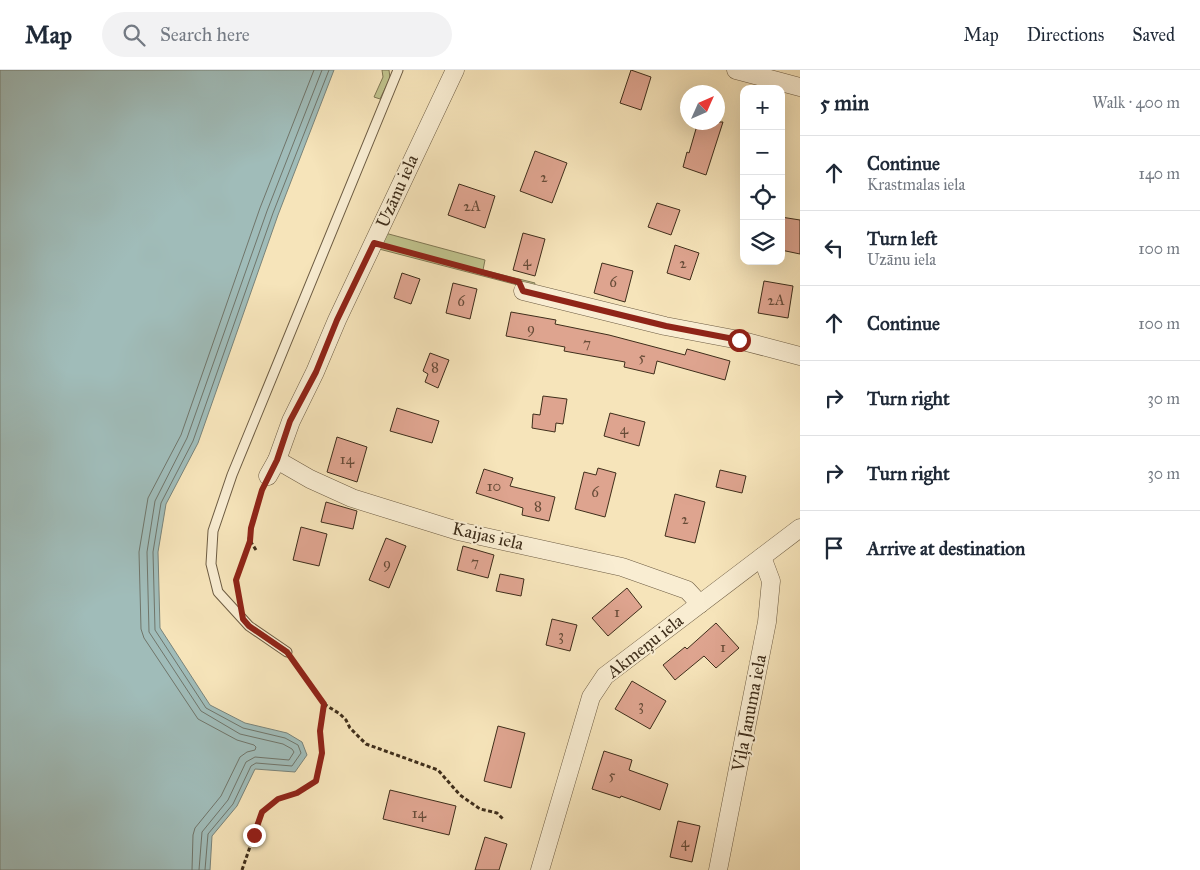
<!DOCTYPE html>
<html lang="en">
<head>
<meta charset="utf-8">
<style>
	body { margin:0; font-family:"IM FELL Great Primer",serif; background:#f2f2f3; color:#1f2937 }
	.controls { position:absolute; right:15px; top:15px; display:grid; overflow:hidden; border-radius:10px; box-shadow:0 5px 20px #0002 }
	.controls button { width:45px; height:45px; display:grid; place-items:center; padding:0; border:0; border-bottom:1px solid #e0e1e3; background:#fff; color:#1f2937; font:25px sans-serif }
	.compass { position:absolute; left:680px; top:15px; width:45px; height:45px; border-radius:50%; background:#fff; box-shadow:0 5px 20px #0002; rotate:45deg }
	.stop { position:absolute; width:15px; height:15px; margin:-11px; border:4px solid #8f2418; border-radius:50%; background:#fff }
	.stop.end { background:#8f2418; border-color:#fff; box-shadow:0 1px 5px #0008 }
	.list { margin:0; padding:0; list-style:none }
	h2 { display:flex; justify-content:space-between; align-items:center; height:65px; margin:0; padding:0 20px; font-size:21px }
	h2 small { font-size:16px; font-weight:400; color:#747a83 }
	.list li { display:grid; grid-template-columns:32px 1fr auto; gap:15px; align-items:center; box-sizing:border-box; height:75px; padding:0 20px; border-top:1px solid #e0e1e3 }
	.list b { display:block; font-size:19px; white-space:nowrap }
	.list p { margin:0; font-size:16px; white-space:nowrap; color:#747a83 }
	.list em { font-size:16px; font-style:normal; color:#747a83 }
	.icon { flex:none; width:28px; height:28px; fill:none; stroke:currentColor; stroke-width:2; stroke-linecap:round; stroke-linejoin:round }
	.map { position:relative; flex:none; width:800px; height:800px; overflow:hidden }
	header { display:flex; align-items:center; gap:30px; box-sizing:border-box; height:70px; padding:0 25px; background:#fff; border-bottom:1px solid #e0e1e3 }
	header strong { font-size:24px }
	nav { display:flex; gap:28px; margin-inline-start:auto; font-size:18px }
	.search { width:350px; height:45px; background:#f2f2f3; display:flex; align-items:center; gap:12px; box-sizing:border-box; padding:0 18px; border-radius:28px; color:#747a83; font-size:19px }
	main { display:flex }
	aside { flex:1; background:#fff }
	.map>svg:first-child { display:block }
</style>
</head>
<body>
<header>
<strong>Map</strong>
<div class="search"><svg class="icon" aria-label="search" viewBox="0 0 24 24"><circle cx="10" cy="10" r="6"/><path d="M15 15l6 6"/></svg>Search here</div>
<nav><a>Map</a><a>Directions</a><a>Saved</a></nav>
</header>
<main>
<div class="map">
<svg width="800" height="800" viewBox="0 0 800 800">
	<rect width="100%" height="100%" fill="#f6e4ba"/>
	<filter id="stains"><feTurbulence type="fractalNoise" baseFrequency=".004" numOctaves="4"/><feColorMatrix values="0 0 0 0 .2 0 0 0 0 .09 0 0 0 0 .02 0 0 0 .5 -.17"/></filter>
	<radialGradient id="worn" r=".72"><stop offset=".6" stop-color="#630" stop-opacity="0"/><stop offset="1" stop-color="#630" stop-opacity=".3"/></radialGradient>
	<g fill="#c0c38d" stroke="#807854">
		<polygon points="382,0 389,0 390,8 380,29 374,27 383,7"/>
		<polygon points="385,163 485,190 483,200 535,213 533,219 379,179"/>
	</g>
	<polygon fill="#a0bcb9" stroke="#79837a" points="0,0 334,0 278,145 198,373 166,434 158,482 160,558 210,635 245,653 287,663 302,672 307,685 295,702 255,699 237,736 212,766 210,800 0,800"/>
	<g fill="none" stroke-linecap="round" stroke-linejoin="round">
		<g stroke="#70756a" stroke-width="1">
			<polyline points="192,800 193,765 195,758 221,726 240,687 247,682 255,680 256,677 254,675 237,670 198,649 144,568 141,559 139,482 148,428 181,365 260,138 314,0"/>
			<polyline points="199,800 202,762 228,730 246,692 255,687 289,690 294,682 292,679 283,674 240,664 201,641 149,562 147,482 155,431 187,368 267,141 322,0"/>
			<polyline points="205,800 208,764 233,734 251,696 256,693 292,696 301,683 298,675 285,668 243,658 206,638 155,560 153,482 161,433 193,371 273,143 329,0"/>
		</g>
	</g>
	<g fill="#dea48f" stroke="#3f2e1b">
		<polygon points="631,0 651,7 641,40 620,33"/>
		<polygon points="698,52 723,52 706,105 683,97 687,82 689,83"/>
		<polygon points="535,81 567,93 552,133 520,121"/>
		<polygon points="459,114 495,126 485,158 448,145"/>
		<polygon points="657,133 680,140 671,165 648,157"/>
		<polygon points="781,147 800,150 800,184 781,180"/>
		<polygon points="523,163 545,169 535,206 513,200"/>
		<polygon points="675,175 699,183 690,210 667,203"/>
		<polygon points="602,193 633,201 625,232 594,223"/>
		<polygon points="402,203 420,209 411,234 394,228"/>
		<polygon points="764,211 793,216 788,248 758,243"/>
		<polygon points="453,213 477,219 470,249 446,243"/>
		<polygon points="511,242 556,250 555,254 609,265 685,285 687,279 730,291 725,310 657,291 654,304 624,297 625,292 564,281 565,277 506,266"/>
		<polygon points="430,283 449,290 438,318 425,312 428,304 423,301"/>
		<polygon points="543,326 567,329 563,354 556,353 555,362 532,358 533,344 540,345"/>
		<polygon points="397,338 439,351 432,373 390,361"/>
		<polygon points="610,343 645,352 639,376 604,366"/>
		<polygon points="337,367 367,377 357,412 327,402"/>
		<polygon points="598,398 616,403 605,447 575,439 584,402 596,405"/>
		<polygon points="484,399 513,408 510,416 555,427 549,451 522,445 523,438 476,423"/>
		<polygon points="720,400 746,406 742,423 716,417"/>
		<polygon points="675,424 705,432 695,473 665,466"/>
		<polygon points="326,432 357,441 353,459 321,452"/>
		<polygon points="301,457 327,464 319,496 293,490"/>
		<polygon points="386,468 406,476 389,518 369,510"/>
		<polygon points="463,476 494,485 488,508 457,500"/>
		<polygon points="500,504 524,509 521,526 496,521"/>
		<polygon points="627,518 642,537 608,566 592,548"/>
		<polygon points="552,549 577,555 570,581 546,575"/>
		<polygon points="716,553 739,578 716,598 704,586 675,610 663,595 685,577 687,579"/>
		<polygon points="632,611 666,631 650,659 615,639"/>
		<polygon points="498,656 525,663 511,718 484,711"/>
		<polygon points="604,681 632,690 629,700 668,714 660,740 621,726 620,728 592,719"/>
		<polygon points="390,720 456,736 449,765 383,749"/>
		<polygon points="678,751 700,756 692,792 670,787"/>
		<polygon points="485,767 507,774 499,800 475,800"/>
	</g>
	<g fill="none" stroke-linecap="round" stroke-linejoin="round">
		<defs>
			<polyline id="lane" points="287,582 249,556 218,522 211,494 213,461 232,405 398,0"/>
			<g id="street">
				<polyline points="736,0 800,17"/>
				<polyline points="523,221 665,256 739,270 800,286"/>
				<polyline points="277,390 310,409 352,428 458,461 622,497 687,520 700,534"/>
				<polyline points="268,406 277,390 291,351 315,302 337,250 455,0"/>
				<polyline points="540,800 591,627 605,606 800,458"/>
				<polyline points="718,800 767,552 771,511 762,487"/>
			</g>
		</defs>
		<use href="#lane" stroke="#6d5c43" stroke-width="11"/>
		<use href="#street" stroke="#6d5c43" stroke-width="19"/>
		<g stroke="#3f2e1b" stroke-width="3" stroke-dasharray="4 2.5" stroke-linecap="butt">
			<polyline points="389,177 511,210"/>
			<polyline points="256,480 249,469 251,458 261,422"/>
			<polyline points="239,525 236,510 250,471"/>
			<polyline points="324,634 340,644 346,650 350,658 366,674 438,700 460,725 480,739 497,743 503,749"/>
			<polyline points="242,800 262,742 278,729 297,723 316,711 322,683 320,661 324,634 293,592"/>
		</g>
		<use href="#lane" stroke="#f9edd2" stroke-width="9"/>
		<use href="#street" stroke="#f9edd2" stroke-width="18"/>
	</g>
	<g fill="none" stroke-linecap="round" stroke-linejoin="round">
		<polyline stroke="#8f2418" stroke-width="6" points="254,765 262,742 278,729 297,723 316,711 322,683 320,661 324,634 287,582 249,556 243,549 236,510 250,471 251,458 262,420 277,390 290,351 316,302 337,250 374,173 519,212 523,221 666,256 739,270"/>
	</g>
	<g text-anchor="middle" stroke-width="4" stroke-linejoin="round" paint-order="stroke">
		<g font-size="15" fill="#674c38">
			<text x="544" y="112">2</text>
			<text x="472" y="141">2A</text>
			<text x="527" y="196">4</text>
			<text x="683" y="198">2</text>
			<text x="613" y="217">6</text>
			<text x="776" y="235">2A</text>
			<text x="461" y="236">6</text>
			<text x="531" y="263">9</text>
			<text x="587" y="278">7</text>
			<text x="642" y="292">5</text>
			<text x="435" y="302">8</text>
			<text x="624" y="364">4</text>
			<text x="347" y="394">14</text>
			<text x="494" y="421">10</text>
			<text x="595" y="427">6</text>
			<text x="538" y="441">8</text>
			<text x="685" y="454">2</text>
			<text x="475" y="497">7</text>
			<text x="387" y="498">9</text>
			<text x="617" y="547">1</text>
			<text x="561" y="570">3</text>
			<text x="723" y="582">1</text>
			<text x="641" y="640">3</text>
			<text x="612" y="710">5</text>
			<text x="419" y="748">14</text>
			<text x="685" y="777">4</text>
		</g>
		<g font-size="18" fill="#3f2e1b" stroke="#f9edd2">
			<text transform="translate(397 121) rotate(-66)" y="6">Uzānu iela</text>
			<text transform="translate(488 466) rotate(13)" y="6">Kaijas iela</text>
			<text transform="translate(645 576) rotate(-38)" y="6">Akmeņu iela</text>
			<text transform="translate(749 643) rotate(-79)" y="6">Viļa Januma iela</text>
		</g>
	</g>
	<rect width="100%" height="100%" filter="url(#stains)"/>
	<rect width="100%" height="100%" fill="url(#worn)"/>
</svg>
<div class="controls">
<button>+</button>
<button>−</button>
<button><svg class="icon" aria-label="locate" viewBox="0 0 24 24"><circle cx="12" cy="12" r="6"/><path d="M12 2v4M12 18v4M2 12h4M18 12h4"/></svg></button>
<button><svg class="icon" aria-label="layers" viewBox="0 0 24 24"><path d="M12 4l9 5-9 5-9-5zM3 14l9 5 9-5"/></svg></button>
</div>
<svg class="compass" viewBox="-18 -18 36 36"><path d="M0-13l5 13h-10z" fill="#e53935"/><path d="M0 13l5-13h-10z" fill="#747a83"/></svg>
<div class="stop" style="left:739px;top:270px"></div>
<div class="stop end" style="left:254px;top:765px"></div>
</div>
<aside>
<h2>5 min<small>Walk · 400 m</small></h2>
<ul class="list">
<li><svg class="icon" aria-label="ahead" viewBox="0 0 24 24"><path d="M12 20V5M6 11l6-6 6 6"/></svg><div><b>Continue</b><p>Krastmalas iela</p></div><em>140 m</em></li>
<li><svg class="icon" aria-label="left" viewBox="0 0 24 24"><path d="M17 20v-9H6M10 6l-5 5 5 5"/></svg><div><b>Turn left</b><p>Uzānu iela</p></div><em>100 m</em></li>
<li><svg class="icon" aria-label="ahead" viewBox="0 0 24 24"><path d="M12 20V5M6 11l6-6 6 6"/></svg><div><b>Continue</b></div><em>100 m</em></li>
<li><svg class="icon" aria-label="right" viewBox="0 0 24 24"><path d="M7 20v-9h11M14 6l5 5-5 5"/></svg><div><b>Turn right</b></div><em>30 m</em></li>
<li><svg class="icon" aria-label="right" viewBox="0 0 24 24"><path d="M7 20v-9h11M14 6l5 5-5 5"/></svg><div><b>Turn right</b></div><em>30 m</em></li>
<li><svg class="icon" aria-label="arrive" viewBox="0 0 24 24"><path d="M6 21V4h12l-3 4 3 4H6"/></svg><div><b>Arrive at destination</b></div></li>
</ul>
</aside>
</main>
</body>
</html>
